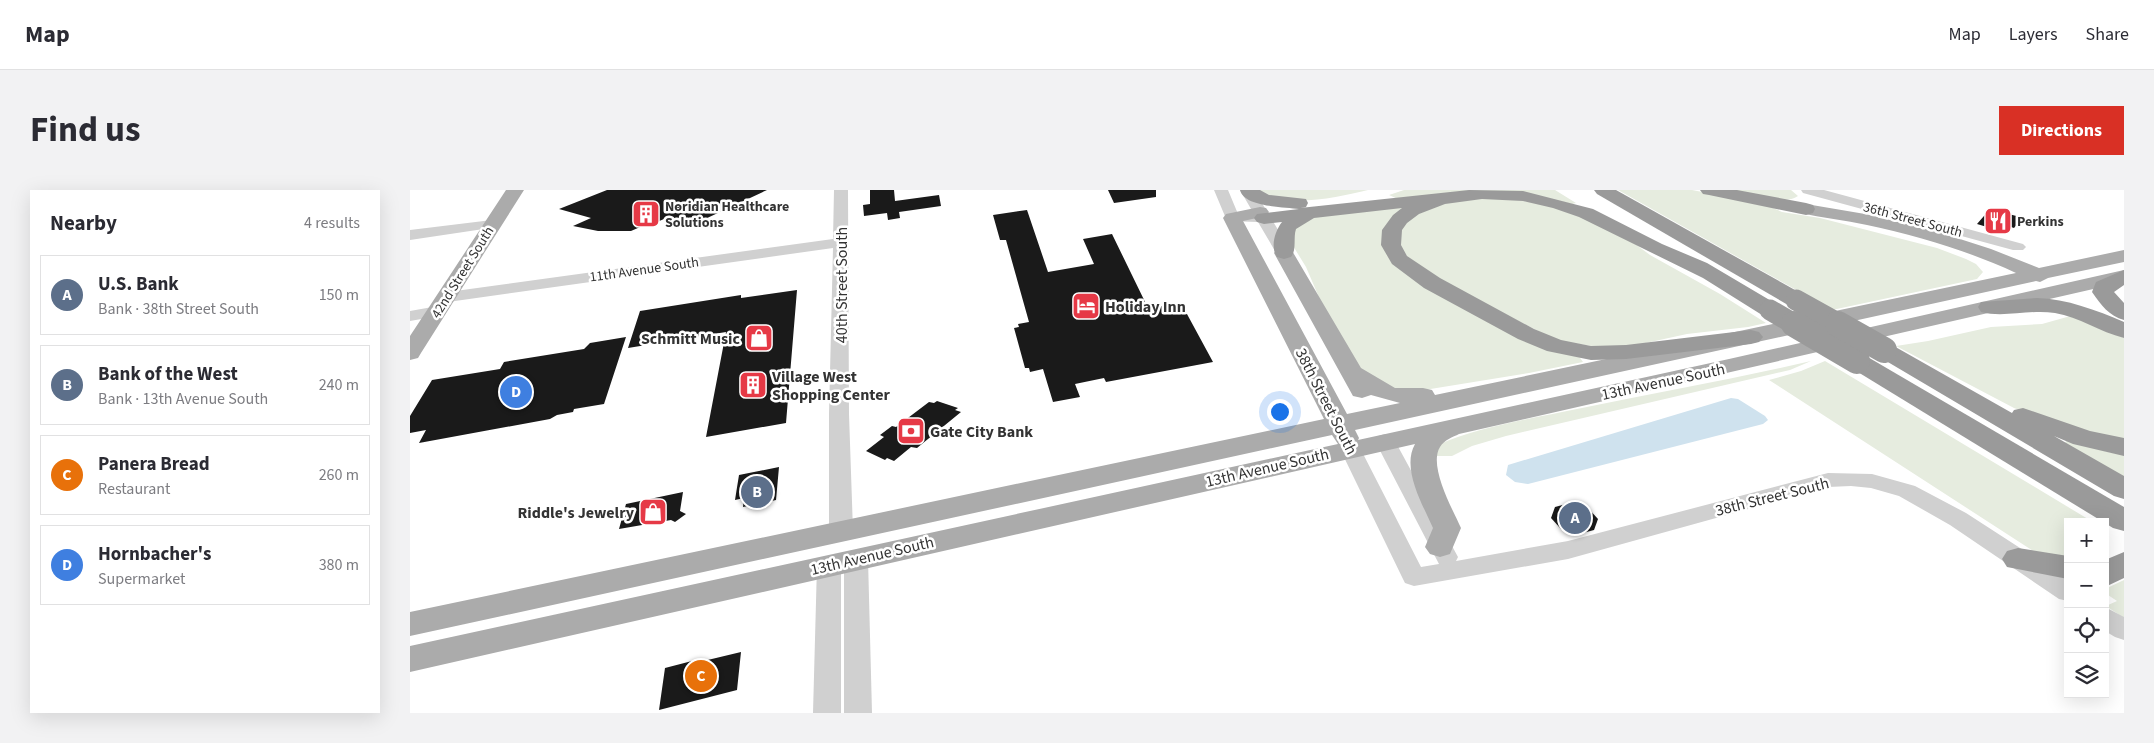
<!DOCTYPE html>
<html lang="en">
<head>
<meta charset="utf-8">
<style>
	body { margin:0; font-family:"Source Sans 3",sans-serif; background:#f2f2f3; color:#2b2b33 }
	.controls { position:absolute; right:15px; bottom:15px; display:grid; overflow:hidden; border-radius:0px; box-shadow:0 5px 20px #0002 }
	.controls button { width:45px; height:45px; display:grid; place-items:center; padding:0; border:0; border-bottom:1px solid #e1e1e2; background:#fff; color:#2b2b33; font:25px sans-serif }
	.you { position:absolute; left:869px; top:221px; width:18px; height:18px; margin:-12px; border:4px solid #fff; border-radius:50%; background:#1a73e8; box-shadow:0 0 0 8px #1a73e833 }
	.badge { display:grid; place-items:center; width:32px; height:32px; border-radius:50%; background:#d93025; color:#fff; font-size:16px; font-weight:700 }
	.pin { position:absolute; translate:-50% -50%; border:2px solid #fff; box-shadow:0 1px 5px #0006 }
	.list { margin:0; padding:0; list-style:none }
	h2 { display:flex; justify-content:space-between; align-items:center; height:65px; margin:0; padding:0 20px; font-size:21px }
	h2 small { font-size:16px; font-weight:400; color:#7c7c81 }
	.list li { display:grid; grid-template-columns:32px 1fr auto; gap:15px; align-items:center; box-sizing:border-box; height:80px; margin:0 10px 10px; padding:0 10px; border:1px solid #e1e1e2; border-radius:0px }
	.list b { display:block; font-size:19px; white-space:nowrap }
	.list p { margin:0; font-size:16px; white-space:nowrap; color:#7c7c81 }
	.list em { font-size:16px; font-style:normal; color:#7c7c81 }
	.icon { flex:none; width:28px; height:28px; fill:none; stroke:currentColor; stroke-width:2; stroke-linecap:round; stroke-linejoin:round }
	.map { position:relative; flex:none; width:1714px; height:523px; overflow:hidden; border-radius:0px }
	header { display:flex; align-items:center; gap:30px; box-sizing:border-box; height:70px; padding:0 25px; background:#fff; border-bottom:1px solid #e1e1e2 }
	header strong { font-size:24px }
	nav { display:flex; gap:28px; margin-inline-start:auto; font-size:18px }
	.intro { display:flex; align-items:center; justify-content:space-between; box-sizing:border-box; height:120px; padding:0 30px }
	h1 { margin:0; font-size:35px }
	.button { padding:12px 22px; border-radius:0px; background:#d93025; color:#fff; font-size:18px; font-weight:700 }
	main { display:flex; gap:30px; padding:0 30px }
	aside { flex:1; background:#fff; border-radius:0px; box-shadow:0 5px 20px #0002 }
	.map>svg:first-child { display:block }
</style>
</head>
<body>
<header>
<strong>Map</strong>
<nav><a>Map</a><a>Layers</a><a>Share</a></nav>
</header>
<div class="intro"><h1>Find us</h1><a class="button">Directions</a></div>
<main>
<aside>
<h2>Nearby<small>4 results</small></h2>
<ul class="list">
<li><span class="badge" style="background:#5c6f8a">A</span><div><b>U.S. Bank</b><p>Bank · 38th Street South</p></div><em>150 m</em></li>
<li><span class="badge" style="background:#5c6f8a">B</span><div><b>Bank of the West</b><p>Bank · 13th Avenue South</p></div><em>240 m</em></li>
<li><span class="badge" style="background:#e8710a">C</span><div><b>Panera Bread</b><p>Restaurant</p></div><em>260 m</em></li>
<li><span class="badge" style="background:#3f7fe0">D</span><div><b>Hornbacher's</b><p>Supermarket</p></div><em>380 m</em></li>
</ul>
</aside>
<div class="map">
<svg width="1714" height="523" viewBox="0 0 1714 523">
	<rect width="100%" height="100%" fill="#fff"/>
	<g fill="#e6ecdf">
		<path d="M845 0H958C933 6 893 15 867 8 860 6 852 3 845 0Z"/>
		<polygon points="994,0 1145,0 1166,13 1162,14 1131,7 990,10 979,5"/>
		<polygon points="1208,0 1282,0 1354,14 1372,22 1410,28 1527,58 1556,69 1566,74 1573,82 1567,89 1422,120"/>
		<path d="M1306 0H1381L1388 6C1372 17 1326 3 1306 0Z"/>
		<polygon points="1097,8 1152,18 1216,47 1240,65 1310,104 1356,133 1338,137 1277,144 1222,156 1193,158 1145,150 1005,77 988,54 988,43 1004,23 1047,10"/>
		<polygon points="991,15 996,18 980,67 1168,165 1173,172 1119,183 1002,202 986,201 951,181 914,119 896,77 880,51 881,40 893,29"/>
		<polygon points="1664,125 1714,148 1714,254 1663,240 1604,218 1486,156 1518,151 1581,137 1632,134"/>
		<path d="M1401 171 1380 180 1096 246 1062 256 1042 266H1024L1028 255C1067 237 1124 228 1167 219 1245 203 1323 189 1401 171Z"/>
		<polygon points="1415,171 1683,332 1658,332 1658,371 1631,366 1359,190 1391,181"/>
		<polygon points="1657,250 1698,262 1714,265 1714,287 1654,254"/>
		<polygon points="1714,390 1714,428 1696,416 1707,411 1695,403 1695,399"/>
	</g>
	<polygon fill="#cfe2ee" points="1321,208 1328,209 1355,226 1358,230 1353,234 1118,294 1105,292 1096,285 1098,275"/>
	<g fill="#1a1a1a">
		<polygon points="197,0 357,0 280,36 254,29 247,32 244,31 221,41 188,41 163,36 181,28 149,19"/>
		<polygon points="460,0 484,0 485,11 529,5 531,16 489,22 490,28 478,30 477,23 454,26 453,15 460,14"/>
		<polygon points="698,0 746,0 746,7 704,13"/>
		<polygon points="1580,19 1610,27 1612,28 1604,38 1601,37 1597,43 1567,34"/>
		<polygon points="617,20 638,82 684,74 673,49 702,44 738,118 771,113 803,172 696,192 694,188 665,194 670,207 643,212 633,179 620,182 619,178 615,178 604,138 609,137 608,134 619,132 596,50 590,50 583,25"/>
		<polygon points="387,100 376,233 296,247 316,142 218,158 230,121 331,105 331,108"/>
		<polygon points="216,147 194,214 164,219 163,222 147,225 140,229 9,253 16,240 0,243 0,226 22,190 90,179 94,172 174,159 180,153"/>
		<polygon points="527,211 548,218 545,220 551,222 507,258 501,257 484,271 477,268 475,270 456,261 474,247 470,245 482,236 486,237 519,212 524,213"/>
		<polygon points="369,277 366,310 333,317 334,308 325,310 329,285"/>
		<polygon points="273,302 270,321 276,324 265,332 261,330 209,339 216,314"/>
		<polygon points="1160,313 1178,318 1188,329 1184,340 1169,344 1151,339 1141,328 1145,317"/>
		<polygon points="331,462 327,500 249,520 255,478 282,471 281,474"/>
	</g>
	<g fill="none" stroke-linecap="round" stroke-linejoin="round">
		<g fill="#d0d0d0" fill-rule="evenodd">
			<polygon points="424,0 438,0 439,224 443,341 439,347 431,349 423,347 419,341 419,224 423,58 38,112 32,111 30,107 32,103 38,102 423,49"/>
			<polygon points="804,0 818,0 828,24 844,24 830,0 844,0 882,63 880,66 868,66 848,32 817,31"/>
			<polygon points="1391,0 1414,0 1613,54 1616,57 1613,60 1603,60 1393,3"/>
			<polygon points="82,30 87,31 89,34 87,37 0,50 0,40"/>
			<polygon points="28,116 34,117 37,121 34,125 0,131 0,121"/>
			<polygon points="975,244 982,246 985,251 1048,367 1046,371 1158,351 1418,283 1462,284 1505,296 1556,323 1658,389 1658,411 1649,409 1540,335 1489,306 1461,298 1441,296 1418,297 1158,369 1004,396 995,393 992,387 930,259 934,254 941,252 948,254 1011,377 1029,374 965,251 968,246"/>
			<polygon points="446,360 455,363 458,369 462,523 434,523 434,369 437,363"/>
			<polygon points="419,366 428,369 431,375 431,523 403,523 407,375 410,369"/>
			<polygon points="1695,417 1714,427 1714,450 1705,447 1695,441"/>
		</g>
		<g fill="#ababab" fill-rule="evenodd">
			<polygon points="96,0 114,0 11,163 8,168 0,170 0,146"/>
			<path d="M1396 14 1455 24 1522 40 1581 59 1629 78 1714 60V72L1638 88 1630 92 1626 91 945 240 949 248 948 250 1319 169 1714 80V92L1049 244C1043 247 1034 250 1030 257 1018 276 1043 320 1051 338L1040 364 1030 367 1020 364 1015 357 1023 338C1013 315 991 279 1005 254L0 482V456L928 254 922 245 0 446V422L914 229 813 28 816 24 850 17 856 18 859 22 856 26 833 31 937 224 990 213 961 205 952 208 943 206 864 63 867 59 874 57 881 59 951 178 985 198H1013L1022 200 1025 205 1606 83C1559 61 1508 46 1457 35 1435 30 1412 28 1390 23L1387 19 1390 15Z"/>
		</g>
		<g fill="#9a9a9a" fill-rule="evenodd">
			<path d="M830 0H850L859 5 896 9 898 13 896 17 890 18 1059 0 1113 1 1183 19 1252 54 1297 73 1368 115 1371 120 1368 125 1360 127 1352 125 1293 88 1169 27 1143 18 1113 11 1072 9 1035 14 1009 24 997 33 992 40 991 55 997 66 1030 88 1124 139 1151 150 1181 156 1216 155 1341 140 1349 142 1353 147 1349 152 1341 154 1216 169 1181 170 1137 161 1108 149 1014 98 982 74 971 55 972 40 983 25 992 18 904 28 886 39C883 48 887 60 881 67L874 69 867 67C860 57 865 41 872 32L854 34 847 32 844 28 847 24 889 19C873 17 834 17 830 0Z"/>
			<polygon points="1184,0 1206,0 1394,105 1397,110 1394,115 1386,117 1378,115 1187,4"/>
			<polygon points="1290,0 1327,0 1396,13 1403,15 1405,19 1403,23 1396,25 1299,5 1293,4"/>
			<path d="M1714 80V95L1704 102 1714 113V130C1699 126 1691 115 1682 102L1686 92Z"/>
			<path d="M1627 108C1657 109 1686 120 1714 132V148C1690 142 1669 127 1645 123 1620 119 1594 128 1571 122L1568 117 1571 112Z"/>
			<polygon points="1474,153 1482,155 1602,223 1604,220 1613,218 1680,241 1714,248 1714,266 1663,254 1644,246 1714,286 1714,309 1704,306 1466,165 1462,160 1466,155"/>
			<polygon points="1447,164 1456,166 1714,317 1714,341 1703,338 1438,176 1435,171 1438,166"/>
			<polygon points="1608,358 1658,366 1658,389 1597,377 1592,369 1597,361"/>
			<polygon points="1714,362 1714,388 1695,397 1695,370"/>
		</g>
		<g stroke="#9a9a9a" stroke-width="21">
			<polyline points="1386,110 1431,135"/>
			<polyline points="1360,120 1386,135"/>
		</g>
		<g stroke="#9a9a9a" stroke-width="26">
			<polyline points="1384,134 1447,171"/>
			<polyline points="1428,134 1474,160"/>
		</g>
	</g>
	<defs>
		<symbol id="building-square" viewBox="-11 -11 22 22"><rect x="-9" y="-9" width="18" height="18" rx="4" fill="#e63946" stroke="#fff"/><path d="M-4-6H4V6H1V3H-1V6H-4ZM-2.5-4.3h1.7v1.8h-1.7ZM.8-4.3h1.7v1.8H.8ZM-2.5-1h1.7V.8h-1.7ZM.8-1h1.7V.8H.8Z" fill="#fff"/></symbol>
		<symbol id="restaurant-square" viewBox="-11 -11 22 22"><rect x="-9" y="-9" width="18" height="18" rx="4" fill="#e63946" stroke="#fff"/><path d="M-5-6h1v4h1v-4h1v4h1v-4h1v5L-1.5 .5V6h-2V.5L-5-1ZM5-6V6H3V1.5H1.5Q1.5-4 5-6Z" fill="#fff"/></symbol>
		<symbol id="hotel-square" viewBox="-11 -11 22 22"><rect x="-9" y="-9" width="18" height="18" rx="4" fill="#e63946" stroke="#fff"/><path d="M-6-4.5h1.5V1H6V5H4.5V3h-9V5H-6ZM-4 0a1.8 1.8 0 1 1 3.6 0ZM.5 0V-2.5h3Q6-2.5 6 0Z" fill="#fff"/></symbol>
		<symbol id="shop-square" viewBox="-11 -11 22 22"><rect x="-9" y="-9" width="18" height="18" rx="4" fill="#e63946" stroke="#fff"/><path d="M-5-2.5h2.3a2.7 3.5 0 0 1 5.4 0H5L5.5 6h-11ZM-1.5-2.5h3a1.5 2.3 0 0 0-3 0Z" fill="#fff"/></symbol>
		<symbol id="bank-square" viewBox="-11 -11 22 22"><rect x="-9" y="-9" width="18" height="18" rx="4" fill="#e63946" stroke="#fff"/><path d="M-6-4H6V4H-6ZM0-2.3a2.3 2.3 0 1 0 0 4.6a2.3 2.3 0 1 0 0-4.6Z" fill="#fff"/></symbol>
	</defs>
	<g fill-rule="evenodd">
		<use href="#building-square" x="220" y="8" width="32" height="32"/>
		<use href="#restaurant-square" x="1572" y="15" width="32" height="32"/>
		<use href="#hotel-square" x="660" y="100" width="32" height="32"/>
		<use href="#shop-square" x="333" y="132" width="32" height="32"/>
		<use href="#building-square" x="327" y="179" width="32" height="32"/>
		<use href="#bank-square" x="485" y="225" width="32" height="32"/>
		<use href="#shop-square" x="227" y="306" width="32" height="32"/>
	</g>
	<g text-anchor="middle" stroke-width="5" stroke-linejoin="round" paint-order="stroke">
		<g font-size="14" font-weight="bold" fill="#333" stroke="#fff" text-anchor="start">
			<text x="255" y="21">Noridian Healthcare<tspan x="255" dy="16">Solutions</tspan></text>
			<text x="1607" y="36">Perkins</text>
		</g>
		<g font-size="14" fill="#333" stroke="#fff">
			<text transform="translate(1503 29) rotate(15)" y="5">36th Street South</text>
			<text transform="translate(234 79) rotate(-8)" y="5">11th Avenue South</text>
			<text transform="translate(52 82) rotate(-58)" y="5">42nd Street South</text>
		</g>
		<g font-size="16" fill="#333" stroke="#fff">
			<text transform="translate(431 95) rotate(-90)" y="6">40th Street South</text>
			<text transform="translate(1253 191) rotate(-12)" y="6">13th Avenue South</text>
			<text transform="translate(917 211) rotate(63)" y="6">38th Street South</text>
			<text transform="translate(857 277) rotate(-13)" y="6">13th Avenue South</text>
			<text transform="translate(1362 306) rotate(-14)" y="6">38th Street South</text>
			<text transform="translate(462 365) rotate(-13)" y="6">13th Avenue South</text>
		</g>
		<g font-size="16" font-weight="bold" fill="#333" stroke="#fff" text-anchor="start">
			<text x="695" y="122">Holiday Inn</text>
			<text x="330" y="154" text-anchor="end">Schmitt Music</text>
			<text x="362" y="192">Village West<tspan x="362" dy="18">Shopping Center</tspan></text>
			<text x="520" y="247">Gate City Bank</text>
			<text x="224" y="328" text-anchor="end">Riddle's Jewelry</text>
		</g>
	</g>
</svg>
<div class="controls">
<button>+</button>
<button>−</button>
<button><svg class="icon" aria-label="locate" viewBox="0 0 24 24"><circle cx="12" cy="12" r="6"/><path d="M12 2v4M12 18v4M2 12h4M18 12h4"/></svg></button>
<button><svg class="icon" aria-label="layers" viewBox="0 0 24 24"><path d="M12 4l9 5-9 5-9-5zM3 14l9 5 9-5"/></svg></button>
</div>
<div class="you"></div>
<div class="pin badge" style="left:1165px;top:328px;background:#5c6f8a">A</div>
<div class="pin badge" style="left:347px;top:302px;background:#5c6f8a">B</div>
<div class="pin badge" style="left:291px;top:486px;background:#e8710a">C</div>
<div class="pin badge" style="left:106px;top:202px;background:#3f7fe0">D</div>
</div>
</main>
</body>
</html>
